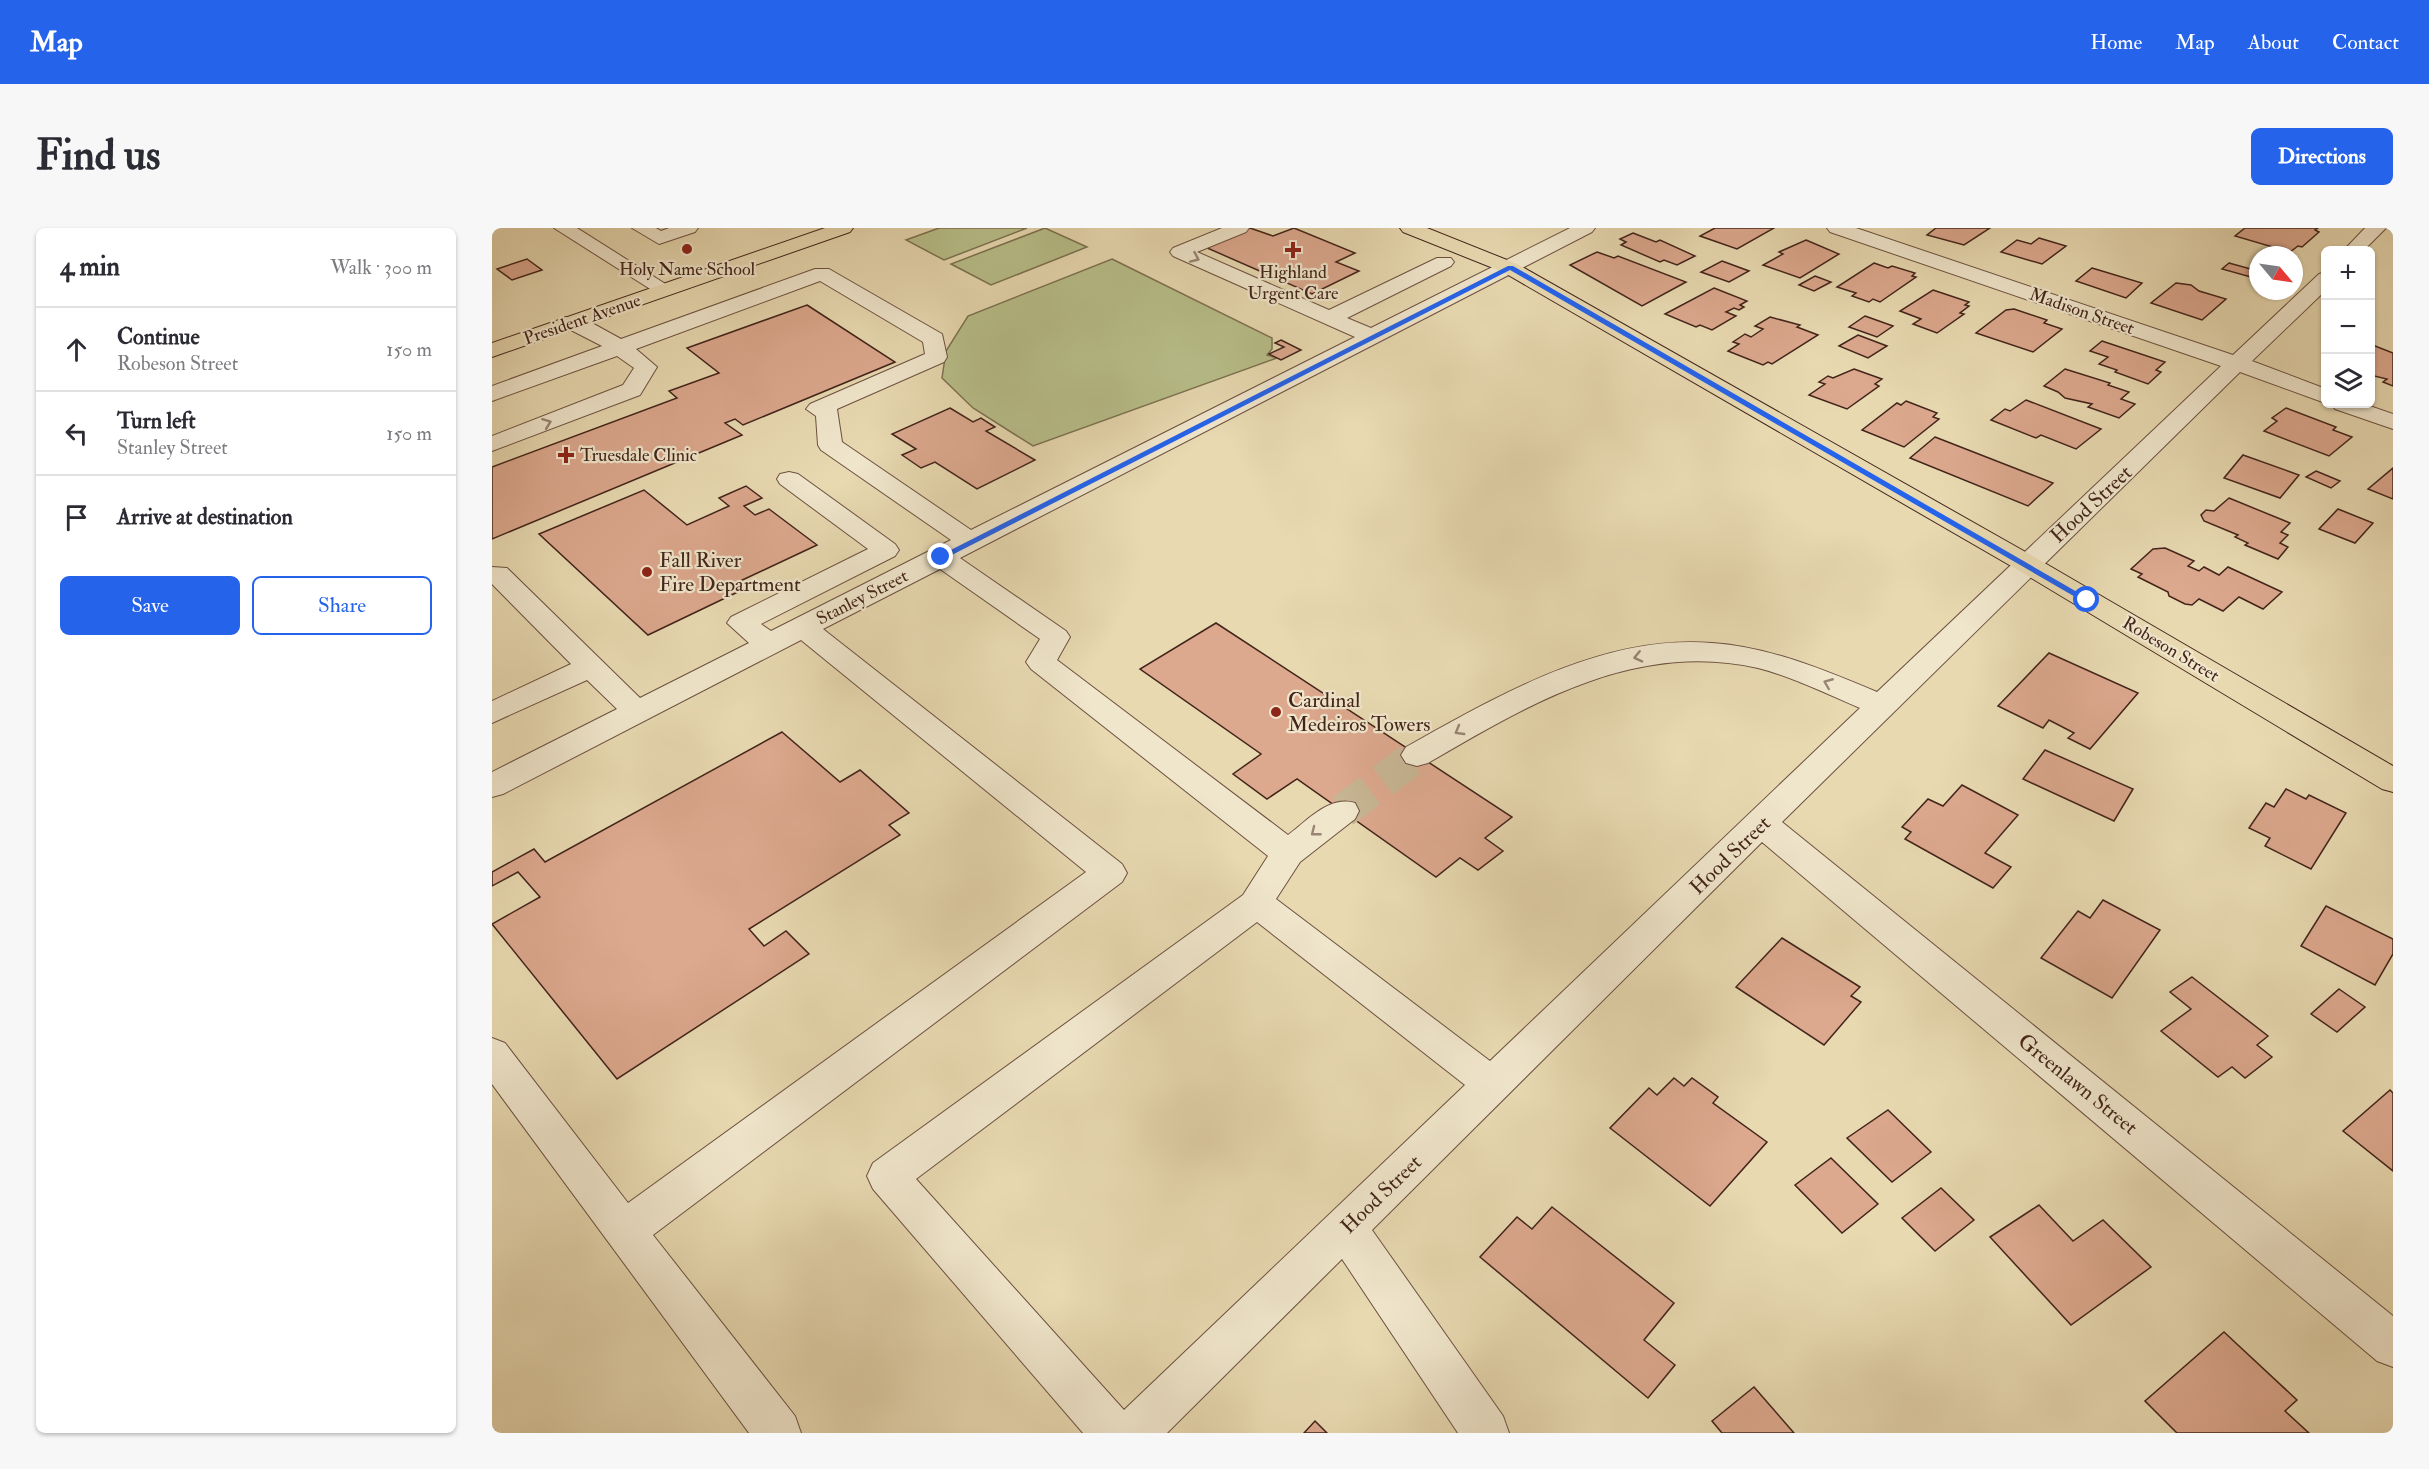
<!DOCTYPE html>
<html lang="en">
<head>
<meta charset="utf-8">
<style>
	body { margin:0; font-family:"IM FELL Double Pica",serif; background:#f7f7f7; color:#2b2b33 }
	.controls { position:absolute; right:18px; top:18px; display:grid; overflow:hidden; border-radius:9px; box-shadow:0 2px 4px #0004 }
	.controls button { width:54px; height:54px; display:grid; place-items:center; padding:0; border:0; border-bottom:2px solid #e1e1e2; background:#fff; color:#2b2b33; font:30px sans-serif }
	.compass { position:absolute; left:1757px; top:18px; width:54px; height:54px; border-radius:50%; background:#fff; box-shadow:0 2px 4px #0004; rotate:119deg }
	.stop { position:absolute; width:18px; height:18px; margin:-14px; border:4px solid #2563eb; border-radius:50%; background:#fff }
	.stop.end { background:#2563eb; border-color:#fff; box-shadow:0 2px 6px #0008 }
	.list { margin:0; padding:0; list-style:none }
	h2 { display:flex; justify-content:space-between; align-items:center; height:78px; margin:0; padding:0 24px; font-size:26px }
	h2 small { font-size:20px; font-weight:400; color:#7c7c81 }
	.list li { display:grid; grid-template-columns:39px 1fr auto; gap:18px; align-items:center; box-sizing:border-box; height:84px; padding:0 24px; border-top:2px solid #e1e1e2 }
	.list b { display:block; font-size:22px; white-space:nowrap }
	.list p { margin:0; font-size:20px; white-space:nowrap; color:#7c7c81 }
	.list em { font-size:20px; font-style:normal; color:#7c7c81 }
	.actions { display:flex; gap:12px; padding:18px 24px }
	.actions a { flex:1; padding:14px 0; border:2px solid #2563eb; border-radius:9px; text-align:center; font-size:21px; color:#2563eb }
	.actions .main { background:#2563eb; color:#fff }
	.icon { flex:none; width:33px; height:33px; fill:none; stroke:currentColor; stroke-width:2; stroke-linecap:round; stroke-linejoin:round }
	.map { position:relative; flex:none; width:1901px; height:1205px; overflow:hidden; border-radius:9px }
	header { display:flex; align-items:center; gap:36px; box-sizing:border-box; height:84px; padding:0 30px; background:#2563eb; color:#fff }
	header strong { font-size:28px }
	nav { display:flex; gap:33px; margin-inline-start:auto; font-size:21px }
	.intro { display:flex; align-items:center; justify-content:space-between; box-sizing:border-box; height:144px; padding:0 36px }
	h1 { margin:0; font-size:42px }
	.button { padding:15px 27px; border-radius:9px; background:#2563eb; color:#fff; font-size:21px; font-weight:700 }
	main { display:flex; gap:36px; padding:0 36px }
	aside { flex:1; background:#fff; border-radius:9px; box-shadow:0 2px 4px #0004 }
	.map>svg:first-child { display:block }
</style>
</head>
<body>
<header>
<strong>Map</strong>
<nav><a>Home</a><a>Map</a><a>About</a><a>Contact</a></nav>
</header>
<div class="intro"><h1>Find us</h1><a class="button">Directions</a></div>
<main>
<aside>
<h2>4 min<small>Walk · 300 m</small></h2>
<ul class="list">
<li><svg class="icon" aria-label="ahead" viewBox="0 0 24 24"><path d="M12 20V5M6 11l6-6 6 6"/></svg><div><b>Continue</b><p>Robeson Street</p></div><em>150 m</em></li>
<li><svg class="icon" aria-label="left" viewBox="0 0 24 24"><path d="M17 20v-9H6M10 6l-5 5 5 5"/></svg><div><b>Turn left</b><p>Stanley Street</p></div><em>150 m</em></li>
<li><svg class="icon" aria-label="arrive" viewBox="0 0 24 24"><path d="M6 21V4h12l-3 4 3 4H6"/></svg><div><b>Arrive at destination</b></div></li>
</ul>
<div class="actions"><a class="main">Save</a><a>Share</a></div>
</aside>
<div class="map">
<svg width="1901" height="1205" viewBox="0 0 1901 1205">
	<rect width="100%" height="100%" fill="#e8d9b1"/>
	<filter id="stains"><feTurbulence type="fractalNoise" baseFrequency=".00333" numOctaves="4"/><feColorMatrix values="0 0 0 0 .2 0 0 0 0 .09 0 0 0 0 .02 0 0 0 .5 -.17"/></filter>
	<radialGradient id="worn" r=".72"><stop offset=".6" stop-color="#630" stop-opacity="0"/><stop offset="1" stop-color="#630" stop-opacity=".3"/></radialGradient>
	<g fill="#b8bf8a" stroke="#7d7252" stroke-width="1.5">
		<polygon points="447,0 535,0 452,32 414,12"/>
		<polygon points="553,0 595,19 499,57 459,36"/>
		<polygon points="620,31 780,110 780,121 775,127 785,130 541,218 481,180 450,150 454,123 476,88"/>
	</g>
	<g fill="#dca88e" stroke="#42241a" stroke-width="1.5">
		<polygon points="758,0 781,8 802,0 863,25 844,34 867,43 820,66 713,19"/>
		<polygon points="1223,0 1282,0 1245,21 1208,8"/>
		<polygon points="1444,0 1498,0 1472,17 1435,7"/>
		<polygon points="1753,0 1826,0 1823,2 1827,4 1810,19 1806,18 1798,24 1743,8"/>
		<polygon points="1141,5 1164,14 1168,12 1203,28 1185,37 1172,32 1168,34 1129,17 1134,14 1128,11"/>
		<polygon points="1547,10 1574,18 1550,36 1509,24 1525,12 1539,16"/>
		<polygon points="1314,12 1347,26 1308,50 1271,37 1291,26 1287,24"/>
		<polygon points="1105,24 1122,30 1126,28 1194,54 1150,78 1078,37"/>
		<polygon points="35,31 50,42 20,52 5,41"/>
		<polygon points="1230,33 1257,43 1237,54 1209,44"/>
		<polygon points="1382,35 1396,40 1400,38 1423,45 1420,48 1424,49 1388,74 1381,71 1377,74 1360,68 1364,65 1345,59"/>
		<polygon points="1737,35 1766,43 1766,51 1730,41"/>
		<polygon points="1600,40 1650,55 1634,70 1584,53"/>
		<polygon points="1323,48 1339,54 1322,63 1307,57"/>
		<polygon points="1684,55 1699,57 1707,63 1734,71 1710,92 1659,75"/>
		<polygon points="1222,60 1255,73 1248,77 1252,79 1247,82 1242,80 1234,84 1244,88 1220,102 1208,97 1204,99 1173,86"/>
		<polygon points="1441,62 1477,74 1473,77 1477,78 1468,85 1472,86 1445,105 1421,96 1429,91 1408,83"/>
		<polygon points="315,77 403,134 251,197 243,191 233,195 250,207 0,311 0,239 185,170 177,163 227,145 195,120"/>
		<polygon points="1522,81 1555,92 1552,95 1570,101 1541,124 1484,105 1514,82"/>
		<polygon points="1373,88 1401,98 1385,109 1357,99"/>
		<polygon points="1278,89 1308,97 1305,99 1326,107 1280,136 1276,134 1271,137 1236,123 1247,116 1241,114 1253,106 1259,109 1271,101 1263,98"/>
		<polygon points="1366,107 1395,118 1376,130 1347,118"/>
		<polygon points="789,112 809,122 789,132 777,126 792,119 783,115"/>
		<polygon points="1610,113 1673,134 1664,142 1669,144 1656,156 1623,144 1625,142 1607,136 1616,129 1598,123"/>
		<polygon points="1878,116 1901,125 1901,158 1891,154 1895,151 1878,147"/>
		<polygon points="1362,141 1390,151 1383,156 1387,158 1355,181 1317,167 1333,156 1327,154 1336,148 1341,150"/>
		<polygon points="1573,141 1618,155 1616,157 1637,164 1629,171 1643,176 1627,190 1596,179 1600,176 1573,170 1566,164 1552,158"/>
		<polygon points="1534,172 1609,201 1584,221 1549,207 1544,210 1499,192 1513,181 1518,183"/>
		<polygon points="1414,173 1445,185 1441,189 1447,191 1412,219 1370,202 1405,175 1409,177"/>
		<polygon points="458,180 481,194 489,190 503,199 494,203 543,232 485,261 443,234 429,240 410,227 424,221 400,206"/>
		<polygon points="1794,180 1844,199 1841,202 1860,209 1837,228 1772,203 1785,193 1780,190"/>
		<polygon points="1443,209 1561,255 1536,278 1418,230"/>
		<polygon points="1751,227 1807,247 1788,270 1732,250"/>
		<polygon points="1901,240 1901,271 1876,261"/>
		<polygon points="1824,243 1848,253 1839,260 1814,249"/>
		<polygon points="254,258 270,270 252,278 263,287 277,281 325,317 244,355 252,361 156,407 47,306 152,262 195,297 237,278 227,270"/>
		<polygon points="1737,270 1798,295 1789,304 1796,307 1788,315 1796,319 1786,331 1753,317 1756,315 1743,309 1746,307 1712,293 1709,287 1714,282 1722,283"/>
		<polygon points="1846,281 1881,295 1863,315 1827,301"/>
		<polygon points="1673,320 1702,333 1696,338 1707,343 1712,339 1727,347 1736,339 1790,364 1771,381 1747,369 1731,383 1707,371 1700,377 1693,376 1677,368 1676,364 1646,349 1650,346 1639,341 1661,321"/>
		<polygon points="724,395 1020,589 993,610 1011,623 986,642 968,630 944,649 805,551 775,571 741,546 769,526 648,441"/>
		<polygon points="1557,425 1646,465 1598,521 1576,510 1582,505 1557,492 1551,500 1506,478"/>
		<polygon points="290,504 348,554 368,542 417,585 397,597 408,607 257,701 272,718 294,703 317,726 125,851 0,696 48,669 26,644 0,658 0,644 42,621 53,634"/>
		<polygon points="1553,522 1641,561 1622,593 1531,551"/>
		<polygon points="1470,557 1526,587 1493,625 1519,639 1501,660 1413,611 1419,604 1410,599 1436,571 1451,578"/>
		<polygon points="1794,561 1814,571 1817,567 1854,585 1819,641 1773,618 1778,610 1757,600 1774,575 1782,579"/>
		<polygon points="1611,672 1668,702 1620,770 1549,730 1586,683 1598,690"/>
		<polygon points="1834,678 1901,711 1901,726 1883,757 1809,718"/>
		<polygon points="1290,710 1368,759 1359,768 1369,774 1332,817 1244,759"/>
		<polygon points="1700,749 1776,808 1765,817 1780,829 1753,850 1740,839 1726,849 1669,803 1699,781 1678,764"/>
		<polygon points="1847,761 1873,779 1845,804 1819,786"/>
		<polygon points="1182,850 1192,858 1200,850 1226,869 1221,875 1275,914 1218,978 1118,900 1157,860 1165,867"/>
		<polygon points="1898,862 1901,865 1901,943 1851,903"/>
		<polygon points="1396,882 1439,924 1400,954 1355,910"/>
		<polygon points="1339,930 1386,976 1350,1005 1303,957"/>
		<polygon points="1449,960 1482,992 1443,1023 1410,990"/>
		<polygon points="1547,977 1581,1013 1611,992 1659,1039 1579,1097 1498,1009"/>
		<polygon points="1060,979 1182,1075 1152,1112 1183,1137 1156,1170 988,1029 1025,989 1040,1001"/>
		<polygon points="1732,1104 1805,1172 1793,1183 1817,1205 1685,1205 1653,1173"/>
		<polygon points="1262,1159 1302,1205 1230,1205 1220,1193"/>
		<polygon points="823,1193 835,1205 812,1205"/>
	</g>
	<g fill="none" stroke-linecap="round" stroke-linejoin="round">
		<polyline stroke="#c7b593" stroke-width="34" stroke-dasharray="34 16" stroke-linecap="butt" points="851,583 925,527"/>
		<defs>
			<g id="minor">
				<polygon points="62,0 85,0 183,62 180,66 166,66"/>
				<polygon points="140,0 164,0 169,3 177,0 206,0 203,4 167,16"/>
				<path d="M730 0H757L754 4 705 24 837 82 945 30H959L962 34 959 38 855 90 879 100 1078 0H1103L1100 4 468 330 574 403 578 409 565 432 796 607C815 593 837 567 863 575L867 583 863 591 808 634 784 671 998 833 1368 480C1335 466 1301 449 1266 440 1144 412 1037 476 936 535L925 538 914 535 909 527 914 519C1006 468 1110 406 1220 415 1278 419 1332 442 1385 464L1729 138 1338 4 1335 0H1364L1741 127 1827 46 1834 44V62L1760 133 1834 161 1836 176 1748 144 1290 594 1901 1088V1139L1885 1133 1270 614 880 1002 1011 1188 1017 1205H966L850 1031 675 1205H591L381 961 375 948 381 935 751 667 776 628 539 441 534 434 548 411 448 341 331 401 630 636 635 645 630 654 161 1007 303 1188 309 1205H257L0 856V810L13 815 136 975 594 644 309 412 11 566 0 569V544L125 481 95 452 0 495V473L79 436 0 356V339L15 340 148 470 257 415 235 395 239 389 376 321 288 256 285 251 288 246 297 244 306 246 403 316 407 322 403 328 269 396 279 403 459 312 329 222 326 217 324 188 314 181 318 176 433 126 431 114 328 53 144 121 165 139 148 167 0 223V208L131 157 142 140 125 128 0 173V158L110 118 73 99 70 94 73 89H89L129 111 323 41H337L450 106 455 129 452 134 345 181 350 214 479 302 863 109 681 28 678 24 681 20ZM765 694 973 857 632 1182 424 951Z"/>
				<polygon points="1873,0 1894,0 1872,22 1852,22"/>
				<polygon points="1839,176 1872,176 1901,186 1901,201 1843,181"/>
			</g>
			<g id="major">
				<polygon points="333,0 361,0 358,4 0,129 0,115"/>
				<polygon points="908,0 935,0 1025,36 1544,330 1901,538 1901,564 1890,561 1526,342 1011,44 911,4"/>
			</g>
		</defs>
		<use href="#minor" stroke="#6c5140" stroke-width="2"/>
		<use href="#major" stroke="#42241a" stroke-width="2"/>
		<use href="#minor" fill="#f0e6cc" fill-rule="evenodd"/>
		<use href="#major" fill="#e8d9b1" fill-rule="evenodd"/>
	</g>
	<defs><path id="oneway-chevron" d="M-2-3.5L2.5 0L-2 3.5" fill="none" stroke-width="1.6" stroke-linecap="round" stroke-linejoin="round" transform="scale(1.5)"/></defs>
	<g stroke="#998573">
		<use href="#oneway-chevron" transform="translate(703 30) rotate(24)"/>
		<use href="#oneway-chevron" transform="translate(55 195) rotate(-21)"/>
		<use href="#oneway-chevron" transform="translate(1146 429) rotate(167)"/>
		<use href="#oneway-chevron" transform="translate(1336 455) rotate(-158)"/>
		<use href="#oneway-chevron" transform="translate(967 503) rotate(150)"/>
		<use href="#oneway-chevron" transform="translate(823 604) rotate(142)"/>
	</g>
	<polygon fill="#2563eb" points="1016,38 1021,38 1599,372 1592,374 1018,42 452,331 445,329"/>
	<g fill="#8f2418" stroke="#f0e6cc" stroke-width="2">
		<circle cx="195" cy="21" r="6"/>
		<path d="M798 13h6v6h6v6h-6v6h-6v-6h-6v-6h6z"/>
		<path d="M71 218h6v6h6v6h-6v6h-6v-6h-6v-6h6z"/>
		<circle cx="155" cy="344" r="6"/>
		<circle cx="784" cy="484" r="6"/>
	</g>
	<g text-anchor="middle" stroke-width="4.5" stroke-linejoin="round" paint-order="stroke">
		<g font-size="18" fill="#42241a" stroke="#f0e6cc">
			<text x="195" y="47">Holy Name School</text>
			<text x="801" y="50">Highland<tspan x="801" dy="21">Urgent Care</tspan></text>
			<text x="88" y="233" text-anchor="start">Truesdale Clinic</text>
		</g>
		<g font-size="18" fill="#42241a" stroke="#f0e6cc">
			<text transform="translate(1590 83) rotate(19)" y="6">Madison Street</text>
			<text transform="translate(90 91) rotate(-19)" y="6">President Avenue</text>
			<text transform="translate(370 369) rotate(-27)" y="6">Stanley Street</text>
			<text transform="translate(1679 421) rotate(31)" y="6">Robeson Street</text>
		</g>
		<g font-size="21" fill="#42241a" stroke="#f0e6cc">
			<text transform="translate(1599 276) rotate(-43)" y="7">Hood Street</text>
			<text transform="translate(1238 627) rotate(-44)" y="7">Hood Street</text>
			<text transform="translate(1586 856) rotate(39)" y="7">Greenlawn Street</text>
			<text transform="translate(889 966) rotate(-44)" y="7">Hood Street</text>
		</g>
		<g font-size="21" fill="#42241a" stroke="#f0e6cc" text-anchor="start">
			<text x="167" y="339">Fall River<tspan x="167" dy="24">Fire Department</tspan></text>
			<text x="796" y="479">Cardinal<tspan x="796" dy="24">Medeiros Towers</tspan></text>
		</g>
	</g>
	<rect width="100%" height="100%" filter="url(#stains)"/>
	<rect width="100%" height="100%" fill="url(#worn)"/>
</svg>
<div class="controls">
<button>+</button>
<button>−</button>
<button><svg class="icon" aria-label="layers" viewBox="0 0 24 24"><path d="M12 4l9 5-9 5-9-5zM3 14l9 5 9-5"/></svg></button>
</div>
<svg class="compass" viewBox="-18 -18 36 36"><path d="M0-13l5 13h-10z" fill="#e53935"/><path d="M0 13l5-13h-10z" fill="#7c7c81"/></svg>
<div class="stop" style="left:1595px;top:372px"></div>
<div class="stop end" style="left:449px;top:329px"></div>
</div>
</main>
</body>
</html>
